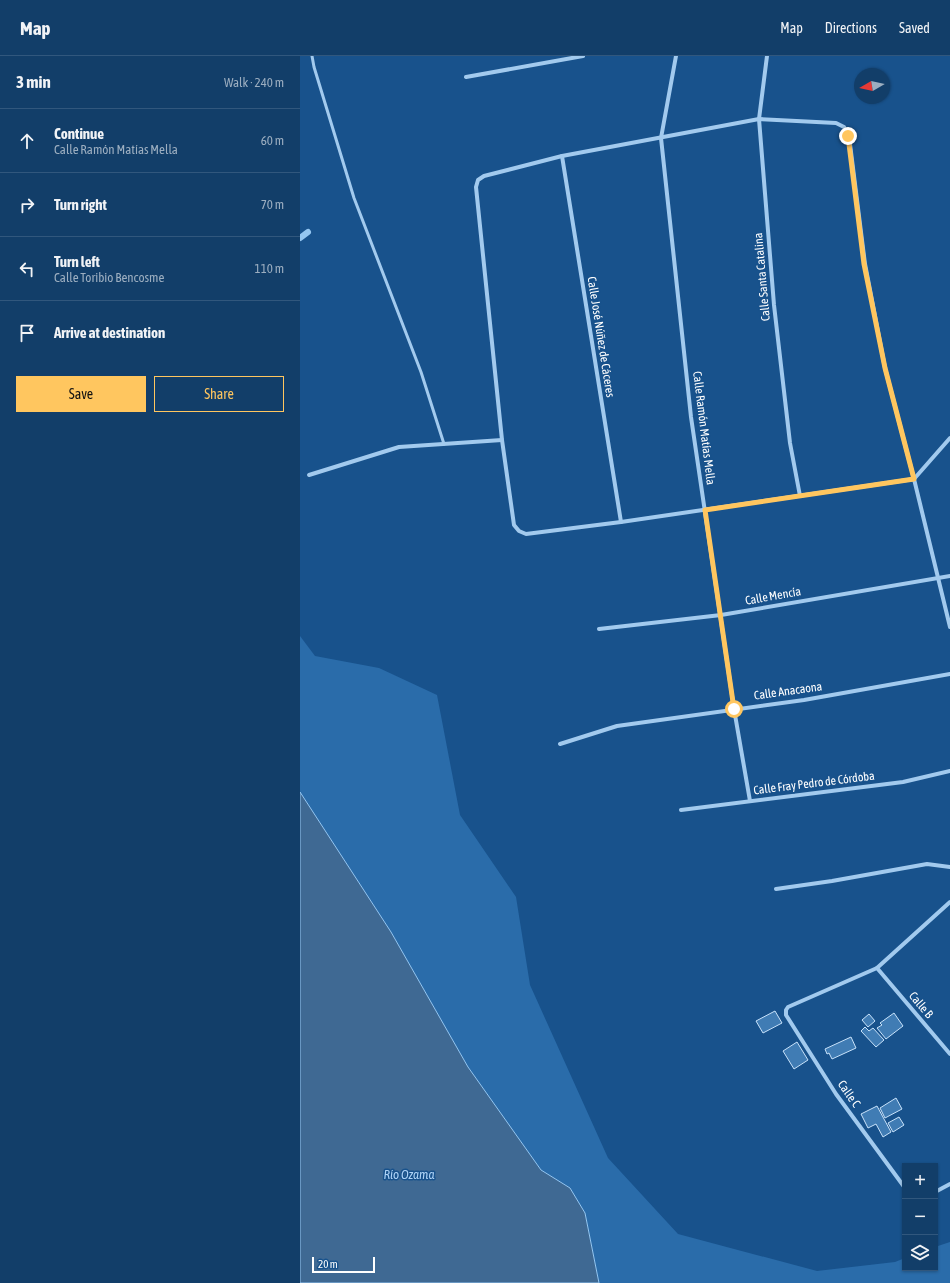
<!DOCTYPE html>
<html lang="en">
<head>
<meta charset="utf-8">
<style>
	body { margin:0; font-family:"Asap Condensed",sans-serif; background:#1f4971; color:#f1f3f6 }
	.controls { position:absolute; right:12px; bottom:12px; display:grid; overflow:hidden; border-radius:0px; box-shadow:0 1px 3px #0004 }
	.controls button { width:36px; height:36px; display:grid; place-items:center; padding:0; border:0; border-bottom:1px solid #31577d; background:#123e69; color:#f1f3f6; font:20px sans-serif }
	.compass { position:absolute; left:554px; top:12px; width:36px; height:36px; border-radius:50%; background:#123e69; box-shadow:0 1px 3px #0004; rotate:261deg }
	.scale { position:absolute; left:12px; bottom:10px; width:63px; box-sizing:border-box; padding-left:4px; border:2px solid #fff; border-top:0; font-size:11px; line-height:14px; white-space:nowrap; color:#fff; -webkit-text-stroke:3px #18528c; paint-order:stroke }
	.stop { position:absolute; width:12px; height:12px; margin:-9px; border:3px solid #ffc65f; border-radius:50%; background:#fff }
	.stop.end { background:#ffc65f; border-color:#fff; box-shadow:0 1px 4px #0008 }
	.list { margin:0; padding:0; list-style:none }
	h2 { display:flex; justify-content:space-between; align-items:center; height:52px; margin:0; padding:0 16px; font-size:17px }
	h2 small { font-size:13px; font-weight:400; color:#9caec0 }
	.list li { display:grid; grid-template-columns:26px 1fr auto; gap:12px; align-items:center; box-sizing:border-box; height:64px; padding:0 16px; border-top:1px solid #31577d }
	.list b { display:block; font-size:15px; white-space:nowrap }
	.list p { margin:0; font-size:13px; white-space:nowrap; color:#9caec0 }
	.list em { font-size:13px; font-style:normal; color:#9caec0 }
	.actions { display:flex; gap:8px; padding:12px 16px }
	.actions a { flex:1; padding:9px 0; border:1px solid #ffc65f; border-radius:0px; text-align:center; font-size:14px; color:#ffc65f }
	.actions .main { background:#ffc65f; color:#111 }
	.icon { flex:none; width:22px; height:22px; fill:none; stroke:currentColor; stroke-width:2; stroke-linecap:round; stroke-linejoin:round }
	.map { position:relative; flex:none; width:650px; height:1227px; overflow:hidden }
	header { display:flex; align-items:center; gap:24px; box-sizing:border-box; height:56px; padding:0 20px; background:#123e69; border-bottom:1px solid #31577d }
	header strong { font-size:19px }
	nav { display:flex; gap:22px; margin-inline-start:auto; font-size:14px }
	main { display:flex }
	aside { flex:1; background:#123e69 }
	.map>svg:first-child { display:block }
</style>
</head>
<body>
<header>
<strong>Map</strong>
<nav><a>Map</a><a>Directions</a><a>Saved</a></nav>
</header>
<main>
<aside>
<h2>3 min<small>Walk · 240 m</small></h2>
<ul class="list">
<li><svg class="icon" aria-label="ahead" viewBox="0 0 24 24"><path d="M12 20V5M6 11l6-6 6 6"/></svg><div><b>Continue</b><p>Calle Ramón Matías Mella</p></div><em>60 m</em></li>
<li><svg class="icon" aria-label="right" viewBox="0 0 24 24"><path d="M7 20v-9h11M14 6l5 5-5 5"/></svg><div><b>Turn right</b></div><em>70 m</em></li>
<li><svg class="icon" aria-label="left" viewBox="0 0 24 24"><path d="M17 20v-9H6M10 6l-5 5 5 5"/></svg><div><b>Turn left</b><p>Calle Toribio Bencosme</p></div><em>110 m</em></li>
<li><svg class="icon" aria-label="arrive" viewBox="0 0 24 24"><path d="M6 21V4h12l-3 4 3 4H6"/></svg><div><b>Arrive at destination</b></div></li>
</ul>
<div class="actions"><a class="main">Save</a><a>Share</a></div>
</aside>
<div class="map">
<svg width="650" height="1227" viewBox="0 0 650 1227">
	<rect width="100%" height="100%" fill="#18528c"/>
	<polygon fill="#2a6caa" points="0,580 15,600 79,612 137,639 160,759 216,841 230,929 308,1102 378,1178 517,1215 595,1206 605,1202 605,1212 635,1212 635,1191 650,1186 650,1227 299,1227 285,1158 270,1132 241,1114 168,1011 91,876 0,736"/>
	<polygon fill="#3f6993" stroke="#94c6f1" points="0,736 91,876 168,1011 241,1114 270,1132 285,1157 299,1227 0,1227"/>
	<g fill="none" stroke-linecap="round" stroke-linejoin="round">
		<polyline stroke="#94c6f1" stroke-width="6" points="0,182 8,176"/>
	</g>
	<g fill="#407cb4" stroke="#c8e2fa">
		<polygon points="475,955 482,967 463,977 456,965"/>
		<polygon points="594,957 603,970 586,983 577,972 582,969 580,967"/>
		<polygon points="569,958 575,965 568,971 562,964"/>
		<polygon points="565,971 569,975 573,972 584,984 576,991 561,975"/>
		<polygon points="551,981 556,992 532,1003 529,997 527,998 525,993"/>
		<polygon points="497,986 508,1004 494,1013 483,995"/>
		<polygon points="596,1042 602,1053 585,1062 580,1052"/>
		<polygon points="577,1050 591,1076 583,1081 576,1068 568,1072 561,1058"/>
		<polygon points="599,1061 604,1069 593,1076 588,1067"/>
	</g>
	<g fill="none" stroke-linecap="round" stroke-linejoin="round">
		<polyline stroke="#a2caee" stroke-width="3" points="12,0 14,11 54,142 121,316 144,388"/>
		<g stroke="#a2caee" stroke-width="4">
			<polyline points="376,0 361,82 391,361 434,653 450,745"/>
			<polyline points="467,0 459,63 474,249 490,387 500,440"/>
			<polyline points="166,21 283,0"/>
			<polyline points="262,100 321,466"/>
			<polyline points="650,382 614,423 321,466 226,478 219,475 214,469 202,384 176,131 178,124 184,120 262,100 459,63 536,67 544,71 549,80 565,208 585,312 614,423 650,571"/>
			<polyline points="9,419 99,391 202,384"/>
			<polyline points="299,573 421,559 650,520"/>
			<polyline points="260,688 317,670 504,644 650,618"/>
			<polyline points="381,754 603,726 650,715"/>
			<polyline points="476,833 532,825 627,808 650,811"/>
			<polyline points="577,912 650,998"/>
			<polyline points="605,1132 536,1038 486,959 486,954 488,951 577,912 650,846"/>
			<polyline points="635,1136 650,1128"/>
		</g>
	</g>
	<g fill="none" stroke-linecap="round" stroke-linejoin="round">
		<polyline stroke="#ffc65f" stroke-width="5" points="434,653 405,454 614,423 585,312 564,208 548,80"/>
	</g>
	<g text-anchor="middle" stroke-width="3" stroke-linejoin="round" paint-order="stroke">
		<g font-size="12" fill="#fff" stroke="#18528c">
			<text transform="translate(462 221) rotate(-95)" y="4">Calle Santa Catalina</text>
			<text transform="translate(301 281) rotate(81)" y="4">Calle José Núñez de Cáceres</text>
			<text transform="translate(404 372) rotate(83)" y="4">Calle Ramón Matías Mella</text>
			<text transform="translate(473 540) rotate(-10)" y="4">Calle Mencía</text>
			<text transform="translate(488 635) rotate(-8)" y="4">Calle Anacaona</text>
			<text transform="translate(514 727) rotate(-7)" y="4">Calle Fray Pedro de Córdoba</text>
			<text transform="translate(621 949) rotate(50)" y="4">Calle B</text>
			<text transform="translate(549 1038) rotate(55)" y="4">Calle C</text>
		</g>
		<g font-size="13" font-style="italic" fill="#aed3f6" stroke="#18528c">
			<text x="109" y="1123">Río Ozama</text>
		</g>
	</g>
</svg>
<div class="controls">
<button>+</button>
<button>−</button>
<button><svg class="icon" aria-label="layers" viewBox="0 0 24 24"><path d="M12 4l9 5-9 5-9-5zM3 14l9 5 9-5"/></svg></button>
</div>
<svg class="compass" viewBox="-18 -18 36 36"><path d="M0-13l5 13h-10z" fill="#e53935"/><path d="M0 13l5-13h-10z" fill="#9caec0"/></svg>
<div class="scale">20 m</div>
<div class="stop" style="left:434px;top:653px"></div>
<div class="stop end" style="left:548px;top:80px"></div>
</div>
</main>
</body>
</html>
